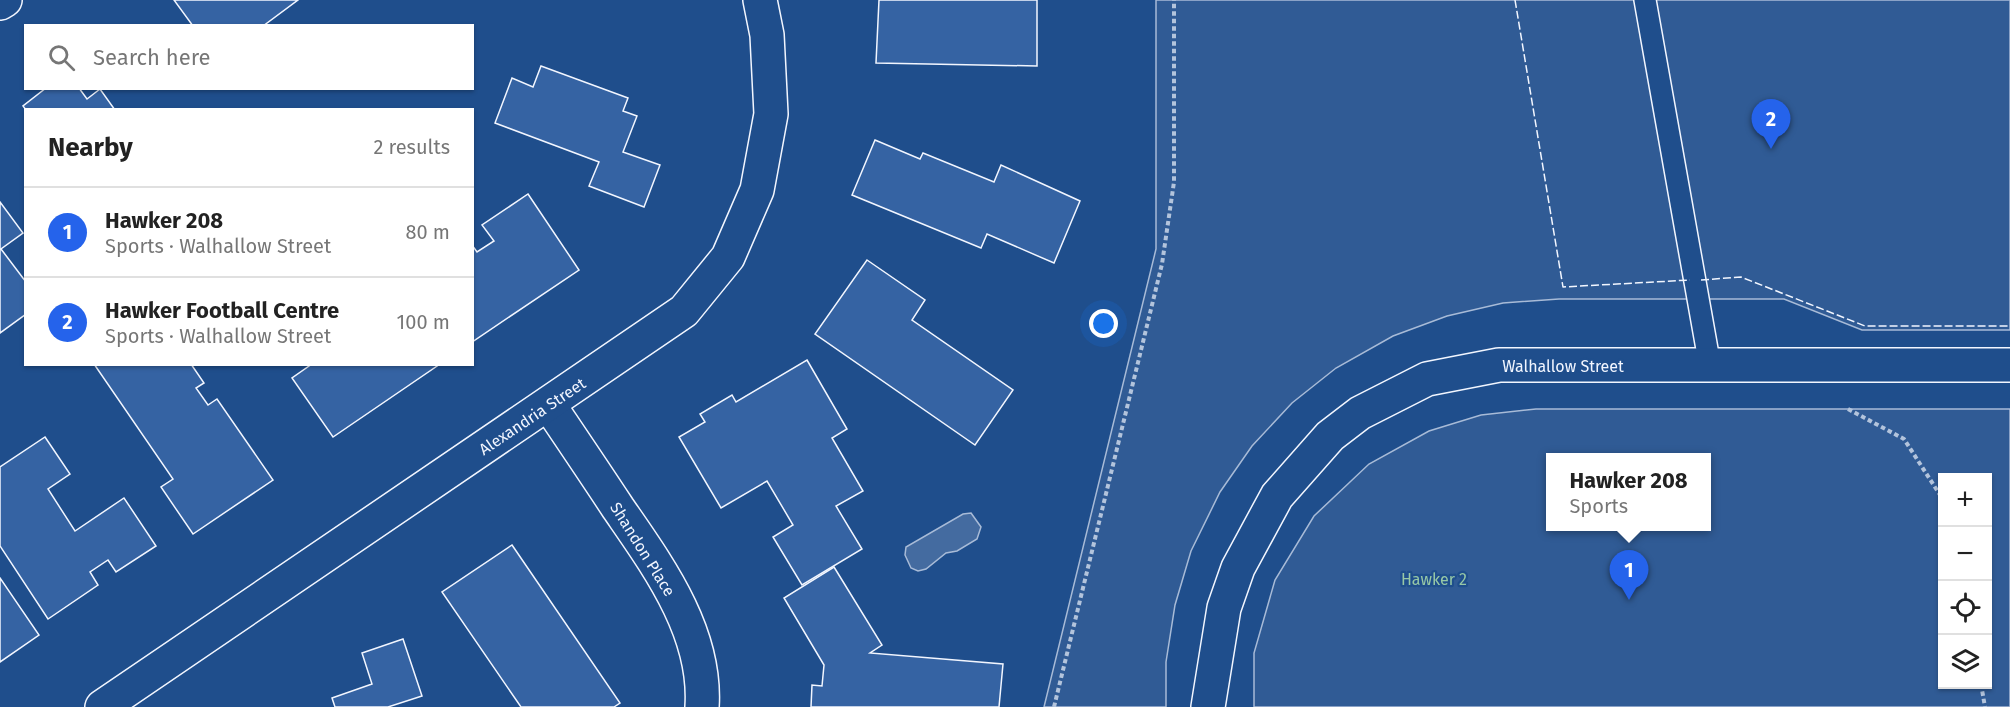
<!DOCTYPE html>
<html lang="en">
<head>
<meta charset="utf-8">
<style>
	body { margin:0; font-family:"Fira Sans",sans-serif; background:#f2f2f2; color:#222 }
	.controls { position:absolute; right:18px; bottom:18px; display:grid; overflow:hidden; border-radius:0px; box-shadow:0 2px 4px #0004 }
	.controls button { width:54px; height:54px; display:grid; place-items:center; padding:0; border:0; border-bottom:2px solid #e0e0e0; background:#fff; color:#222; font:30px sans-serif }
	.you { position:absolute; left:1104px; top:324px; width:21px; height:21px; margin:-15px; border:4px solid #fff; border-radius:50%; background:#1a73e8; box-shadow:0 0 0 9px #1a73e833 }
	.badge { display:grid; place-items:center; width:39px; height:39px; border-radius:50%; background:#2563eb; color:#fff; font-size:20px; font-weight:700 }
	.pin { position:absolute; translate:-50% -50px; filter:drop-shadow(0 2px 3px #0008) }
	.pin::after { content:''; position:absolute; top:32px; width:21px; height:18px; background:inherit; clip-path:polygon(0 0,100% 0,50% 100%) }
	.popup { position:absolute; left:1546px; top:453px; width:165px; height:78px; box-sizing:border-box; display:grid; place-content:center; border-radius:0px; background:#fff; filter:drop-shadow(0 2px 4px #0005); font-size:20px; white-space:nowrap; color:#767676 }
	.popup b { font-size:22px; color:#222 }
	.popup::after { content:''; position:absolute; left:50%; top:100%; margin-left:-12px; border:12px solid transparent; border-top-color:#fff }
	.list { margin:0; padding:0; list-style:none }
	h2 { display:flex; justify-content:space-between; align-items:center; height:78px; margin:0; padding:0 24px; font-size:26px }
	h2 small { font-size:20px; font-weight:400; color:#767676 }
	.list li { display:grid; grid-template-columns:39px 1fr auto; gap:18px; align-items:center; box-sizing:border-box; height:90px; padding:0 24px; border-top:2px solid #e0e0e0 }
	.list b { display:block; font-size:22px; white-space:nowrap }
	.list p { margin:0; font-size:20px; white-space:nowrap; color:#767676 }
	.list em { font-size:20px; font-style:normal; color:#767676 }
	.icon { flex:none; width:33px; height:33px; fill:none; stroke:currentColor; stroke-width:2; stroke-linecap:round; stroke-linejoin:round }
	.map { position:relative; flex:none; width:2010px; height:707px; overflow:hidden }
	.search { position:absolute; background:#fff; box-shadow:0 2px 4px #0004; left:24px; top:24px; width:450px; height:66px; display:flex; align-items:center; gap:15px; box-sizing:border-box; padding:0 21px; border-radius:0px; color:#767676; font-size:22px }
	.panel { position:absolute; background:#fff; box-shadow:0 2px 4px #0004; left:24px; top:108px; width:450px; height:258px; border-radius:0px }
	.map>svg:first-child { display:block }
</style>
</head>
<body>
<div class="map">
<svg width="2010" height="707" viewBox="0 0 2010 707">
	<rect width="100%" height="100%" fill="#1f4e8c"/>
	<g fill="#305b95" stroke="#a8bbd7" stroke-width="1.5" fill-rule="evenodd">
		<polygon points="1156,0 2010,0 2010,330 1862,330 1784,299 1559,299 1503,303 1447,316 1393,336 1336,368 1292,403 1252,446 1220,492 1191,551 1175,605 1166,662 1166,707 1044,707 1156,249"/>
		<path d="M1536 409H2010V707H1254V653L1275 580 1314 516 1369 464 1429 431 1481 415ZM1551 458H1707V526H1551ZM1942 478H1988V684H1942Z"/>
	</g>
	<polygon fill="#446ba0" stroke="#a8bbd7" stroke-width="1.5" points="971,513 981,527 977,539 957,551 946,553 926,569 918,571 911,568 905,555 906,547 963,514"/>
	<g fill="#3563a3" stroke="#f2f6ff" stroke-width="1.5">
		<polygon points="174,0 298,0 263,26 193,26"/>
		<polygon points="879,0 1037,0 1037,66 876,63"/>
		<polygon points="541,66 628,98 623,111 637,116 623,152 660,165 644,207 589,186 599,162 495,123 512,78 533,87"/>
		<polygon points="46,88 79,88 87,99 100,89 115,110 26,110 23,106"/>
		<polygon points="875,140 920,159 923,153 994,182 1001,165 1080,201 1054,263 987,234 981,248 852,195"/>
		<polygon points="528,194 579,270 472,342 472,245 477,252 494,241 482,225"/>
		<polygon points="0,202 23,233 1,249 26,282 26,314 0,333"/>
		<polygon points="867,260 925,300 912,320 1013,390 975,445 815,334"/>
		<polygon points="807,360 847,429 832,438 863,491 836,506 862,549 802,585 773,537 793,525 767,481 721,508 679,437 705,422 700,414 732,395 736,402"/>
		<polygon points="94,364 191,364 204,383 196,388 208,405 217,399 273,480 193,534 161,487 173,479"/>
		<polygon points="312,364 440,364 333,437 292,378"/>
		<polygon points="45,437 70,474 48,489 75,531 124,498 156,546 116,572 108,560 90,572 98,585 48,619 0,546 0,467"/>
		<polygon points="512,545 620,703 614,707 521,707 442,592"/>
		<polygon points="834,567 882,645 870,653 1003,664 999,707 811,707 812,685 822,686 824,665 784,598"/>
		<polygon points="0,578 39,635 0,662"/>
		<polygon points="403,639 422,696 388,707 335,707 332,698 372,684 362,653"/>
	</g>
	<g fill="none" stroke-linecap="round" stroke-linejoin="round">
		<defs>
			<polyline id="service" points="1645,0 1710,366"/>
			<g id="minor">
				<polyline points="0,3 5,0"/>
				<path d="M549 405C572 439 595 473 618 508 658 566 707 632 702 707"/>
				<polyline points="102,707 684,311 728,257 757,190 771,114 767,35 760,0"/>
				<polyline points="1208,707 1224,608 1238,568 1277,496 1330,436 1360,413 1427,379 1499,365 2010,365"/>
			</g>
		</defs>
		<use href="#service" stroke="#f2f6ff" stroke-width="24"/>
		<use href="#minor" stroke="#f2f6ff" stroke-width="36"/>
		<g stroke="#b3c4dc" stroke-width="4" stroke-dasharray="4.5 3" stroke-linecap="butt">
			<polyline points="1848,409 1904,439 1942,498"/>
			<polyline points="1981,684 1985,707"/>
			<polyline points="1054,707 1162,264 1174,182 1174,0"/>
		</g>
		<use href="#service" stroke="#1f4e8c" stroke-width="21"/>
		<use href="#minor" stroke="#1f4e8c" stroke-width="33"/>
		<g stroke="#f2f6ff" stroke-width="1.5" stroke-dasharray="8 3" stroke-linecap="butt">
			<polyline points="1515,0 1563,287 1690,280"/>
			<polyline points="1701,280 1741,277 1865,326 2010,326"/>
		</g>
	</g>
	<g text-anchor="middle" stroke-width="4.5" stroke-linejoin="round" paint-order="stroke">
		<g font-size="16" fill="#f2f6ff" stroke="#1f4e8c">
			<text x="1563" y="372">Walhallow Street</text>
			<text transform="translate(532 416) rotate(-34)" y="6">Alexandria Street</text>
			<text transform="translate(643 549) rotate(58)" y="6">Shandon Place</text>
		</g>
		<g font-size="16" fill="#97c8a6" stroke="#1f4e8c">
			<text x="1434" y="585">Hawker 2</text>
		</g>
	</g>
</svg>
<div class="controls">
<button>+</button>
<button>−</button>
<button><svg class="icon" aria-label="locate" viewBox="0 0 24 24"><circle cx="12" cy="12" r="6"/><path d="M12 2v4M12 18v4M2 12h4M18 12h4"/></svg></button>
<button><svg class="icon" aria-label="layers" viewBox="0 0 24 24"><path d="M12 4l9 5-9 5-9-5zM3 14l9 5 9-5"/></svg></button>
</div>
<div class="you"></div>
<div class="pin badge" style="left:1629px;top:600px">1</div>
<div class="popup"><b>Hawker 208</b>Sports</div>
<div class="pin badge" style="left:1771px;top:149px">2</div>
<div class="search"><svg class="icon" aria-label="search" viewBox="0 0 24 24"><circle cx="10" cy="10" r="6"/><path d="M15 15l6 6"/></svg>Search here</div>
<section class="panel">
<h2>Nearby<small>2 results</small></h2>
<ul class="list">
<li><span class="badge">1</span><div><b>Hawker 208</b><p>Sports · Walhallow Street</p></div><em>80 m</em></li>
<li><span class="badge">2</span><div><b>Hawker Football Centre</b><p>Sports · Walhallow Street</p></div><em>100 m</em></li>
</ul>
</section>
</div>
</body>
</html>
